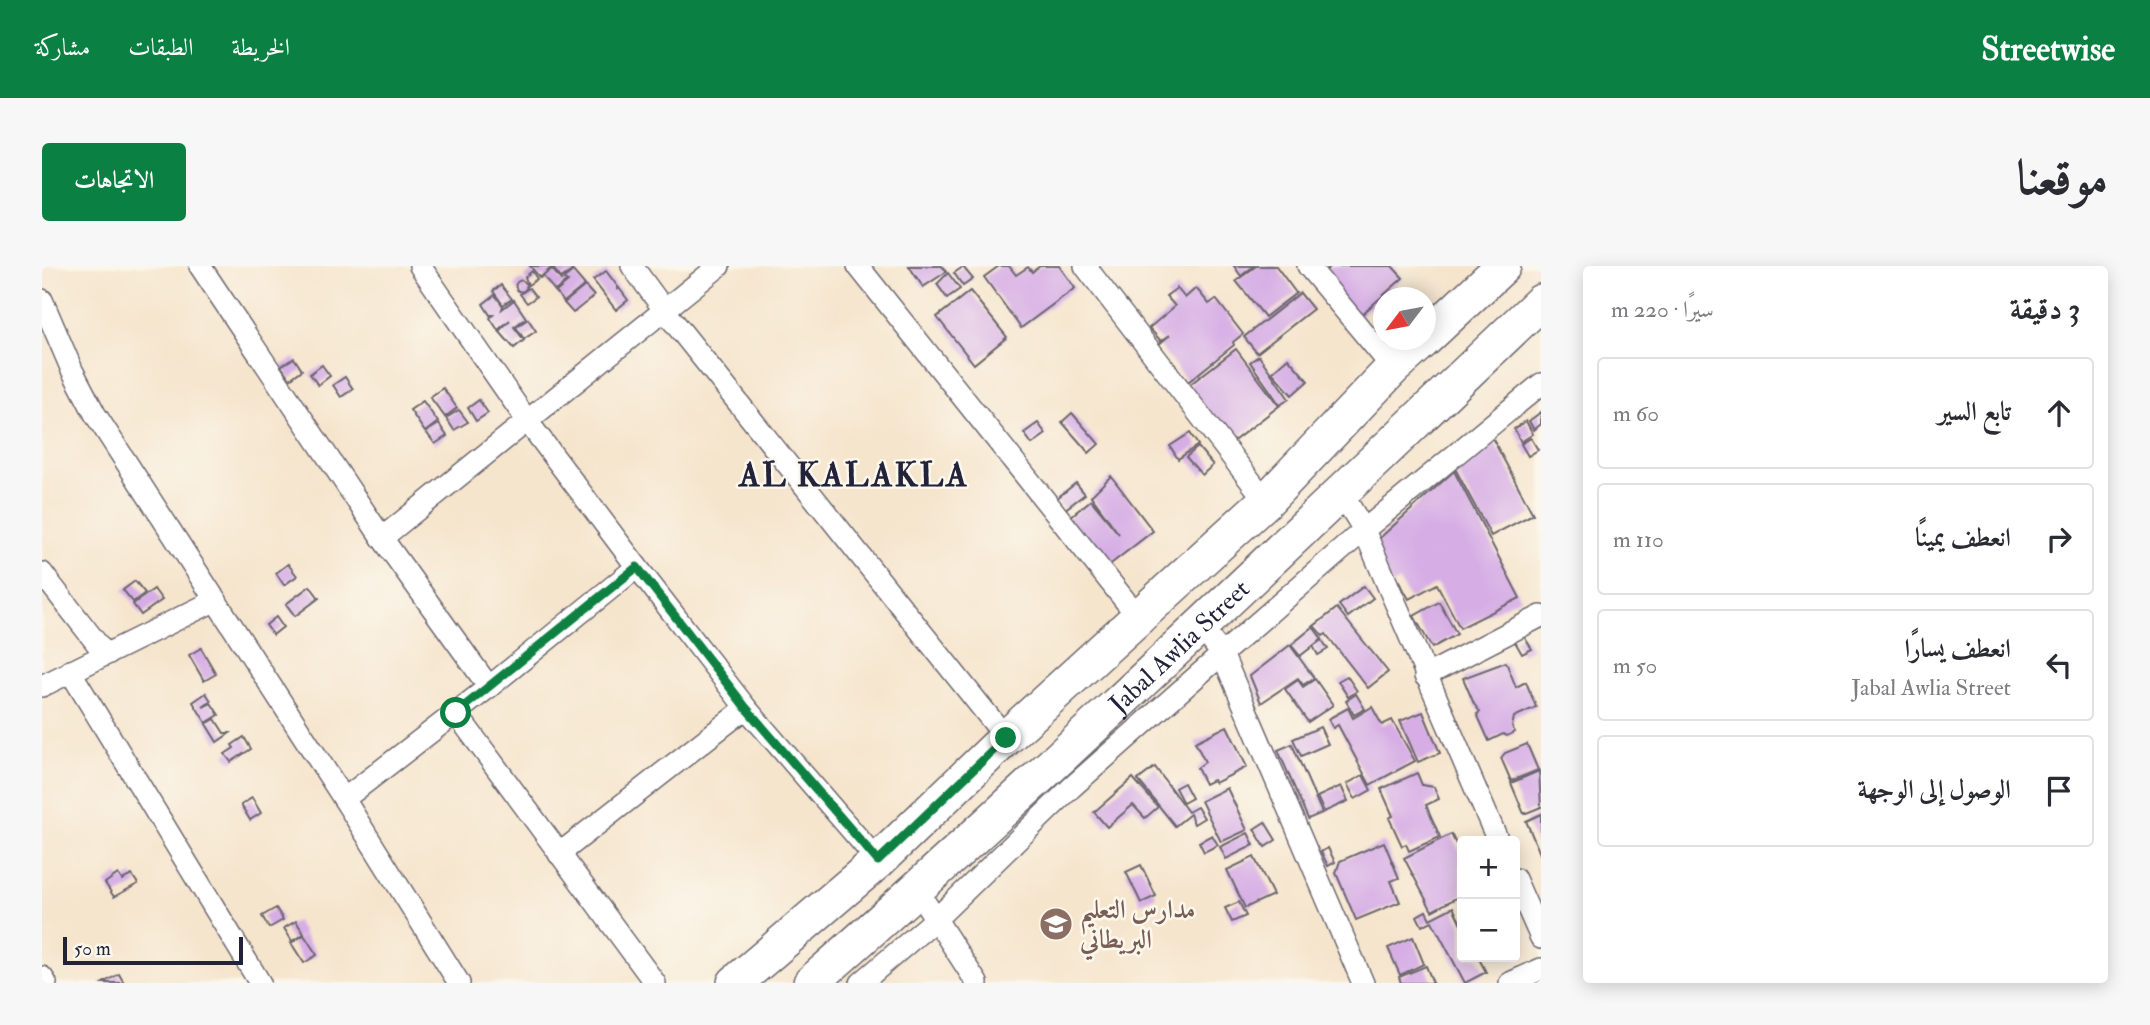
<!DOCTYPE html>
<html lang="ar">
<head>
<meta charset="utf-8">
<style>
	body { margin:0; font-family:"IM FELL Double Pica",Amiri,serif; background:#f7f7f7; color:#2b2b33; direction:rtl }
	.controls { position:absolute; right:21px; bottom:21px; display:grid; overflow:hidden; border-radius:7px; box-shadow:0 4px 18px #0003 }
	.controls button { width:63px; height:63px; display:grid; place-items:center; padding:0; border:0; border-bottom:2px solid #e1e1e2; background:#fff; color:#2b2b33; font:35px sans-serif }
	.compass { position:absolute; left:1331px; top:21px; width:63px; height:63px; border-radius:50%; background:#fff; box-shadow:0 4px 18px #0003; rotate:238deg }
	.scale { position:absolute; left:21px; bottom:18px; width:180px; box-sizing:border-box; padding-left:7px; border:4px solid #22223b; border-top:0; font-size:19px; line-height:24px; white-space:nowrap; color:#22223b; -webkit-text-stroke:5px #fbf7ec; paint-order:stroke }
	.stop { position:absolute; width:21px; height:21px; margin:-16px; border:5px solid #0b8043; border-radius:50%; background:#fff }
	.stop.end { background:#0b8043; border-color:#fff; box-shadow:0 2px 7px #0008 }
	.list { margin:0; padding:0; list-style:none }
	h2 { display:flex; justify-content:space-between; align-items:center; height:91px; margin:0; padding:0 28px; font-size:30px }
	h2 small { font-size:23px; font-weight:400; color:#7c7c81 }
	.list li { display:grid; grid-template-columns:46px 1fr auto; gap:21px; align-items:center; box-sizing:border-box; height:112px; margin:0 14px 14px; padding:0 14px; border:2px solid #e1e1e2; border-radius:7px }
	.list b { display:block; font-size:26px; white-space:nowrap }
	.list p { margin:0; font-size:23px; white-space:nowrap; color:#7c7c81 }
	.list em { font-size:23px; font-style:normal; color:#7c7c81 }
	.icon { flex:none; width:38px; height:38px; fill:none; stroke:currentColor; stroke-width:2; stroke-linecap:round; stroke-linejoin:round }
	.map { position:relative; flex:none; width:1499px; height:717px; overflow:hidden; direction:ltr; border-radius:7px }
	header { display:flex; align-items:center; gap:42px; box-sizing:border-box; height:98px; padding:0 35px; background:#0b8043; color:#fff }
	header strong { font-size:33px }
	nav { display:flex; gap:38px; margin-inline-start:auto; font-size:24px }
	.intro { display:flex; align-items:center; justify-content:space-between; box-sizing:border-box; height:168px; padding:0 42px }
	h1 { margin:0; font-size:49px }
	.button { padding:18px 32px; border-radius:7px; background:#0b8043; color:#fff; font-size:24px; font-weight:700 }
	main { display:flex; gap:42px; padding:0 42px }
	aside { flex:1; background:#fff; border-radius:7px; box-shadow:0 4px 18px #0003 }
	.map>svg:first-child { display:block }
</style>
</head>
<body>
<header>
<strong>Streetwise</strong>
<nav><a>الخريطة</a><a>الطبقات</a><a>مشاركة</a></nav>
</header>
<div class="intro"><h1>موقعنا</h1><a class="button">الاتجاهات</a></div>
<main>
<aside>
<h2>3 دقيقة<small>سيرًا · 220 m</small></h2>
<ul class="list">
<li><svg class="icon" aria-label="ahead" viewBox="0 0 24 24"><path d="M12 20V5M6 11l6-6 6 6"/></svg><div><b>تابع السير</b></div><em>60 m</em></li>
<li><svg class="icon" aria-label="right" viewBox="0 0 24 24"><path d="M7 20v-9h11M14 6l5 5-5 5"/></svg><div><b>انعطف يمينًا</b></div><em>110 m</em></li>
<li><svg class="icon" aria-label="left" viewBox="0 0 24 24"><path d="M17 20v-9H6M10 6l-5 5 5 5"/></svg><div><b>انعطف يسارًا</b><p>Jabal Awlia Street</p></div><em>50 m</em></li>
<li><svg class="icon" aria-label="arrive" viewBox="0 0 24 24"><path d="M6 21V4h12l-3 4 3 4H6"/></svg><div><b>الوصول إلى الوجهة</b></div></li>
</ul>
</aside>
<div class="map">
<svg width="1499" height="717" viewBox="0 0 1499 717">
	<rect width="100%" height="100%" fill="#fbf7ec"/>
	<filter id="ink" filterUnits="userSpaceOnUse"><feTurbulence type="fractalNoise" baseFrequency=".0143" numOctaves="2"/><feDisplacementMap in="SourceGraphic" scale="14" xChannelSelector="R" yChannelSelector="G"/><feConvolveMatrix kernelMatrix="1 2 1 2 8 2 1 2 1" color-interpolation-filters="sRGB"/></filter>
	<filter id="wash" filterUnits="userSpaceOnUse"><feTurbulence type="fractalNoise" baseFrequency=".00686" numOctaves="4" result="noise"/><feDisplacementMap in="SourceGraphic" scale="28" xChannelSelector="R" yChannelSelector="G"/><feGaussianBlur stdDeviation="1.57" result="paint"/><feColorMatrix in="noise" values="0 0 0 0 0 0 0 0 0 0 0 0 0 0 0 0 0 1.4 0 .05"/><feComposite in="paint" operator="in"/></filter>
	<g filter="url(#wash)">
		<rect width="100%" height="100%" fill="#f6e5cd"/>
		<g id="blocks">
			<g fill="#d6ade5">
				<polygon points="488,0 508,0 509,2 498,12"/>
				<polygon points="514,0 527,0 530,5 519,12 511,2"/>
				<polygon points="867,0 900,0 904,6 881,21"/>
				<polygon points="957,0 967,0 974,9 986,1 990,6 998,0 1017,0 1033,22 979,62 942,11"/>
				<polygon points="1192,0 1212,0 1199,10"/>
				<polygon points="1214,0 1234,0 1254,27 1223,51 1194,15"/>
				<polygon points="1289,0 1350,0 1361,12 1310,57 1273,14"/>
				<polygon points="921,1 931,13 921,20 912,7"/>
				<polygon points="510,3 519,14 523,14 522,12 531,5 543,19 522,36 514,26 526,16 525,15 513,25 501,10"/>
				<polygon points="490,5 495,13 486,19 483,11"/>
				<polygon points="564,5 576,21 575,24 577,22 586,34 574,44 551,14"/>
				<polygon points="906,7 918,23 905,32 895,18"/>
				<circle cx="479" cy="20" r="5.5"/>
				<polygon points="459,19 470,33 461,39 451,25"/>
				<polygon points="543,20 552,30 531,47 522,37"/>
				<polygon points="487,22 494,31 485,37 478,28"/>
				<polygon points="1135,22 1143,32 1154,22 1167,38 1174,33 1201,68 1191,76 1192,79 1146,116 1116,79 1128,69 1119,75 1107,62 1133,40 1124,30"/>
				<polygon points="928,25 965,71 932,98 895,51"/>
				<polygon points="1258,27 1271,43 1215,87 1202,71"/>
				<polygon points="453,29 461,40 460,43 472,34 484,52 472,61 482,74 472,82 457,65 468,54 456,64 448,52 451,49 448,49 441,38"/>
				<polygon points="486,53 494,65 482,73 474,61"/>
				<polygon points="1194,83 1237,140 1189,177 1146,120"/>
				<polygon points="1217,90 1247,133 1238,139 1208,96"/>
				<polygon points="252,92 260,104 248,113 239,100"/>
				<polygon points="1246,92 1266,115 1250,129 1230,106"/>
				<polygon points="280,99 288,110 276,119 268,108"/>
				<polygon points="303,111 311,123 299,131 291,119"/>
				<polygon points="401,122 415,142 403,151 388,131"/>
				<polygon points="437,134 446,147 434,155 426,142"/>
				<polygon points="381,135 396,156 383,166 368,144"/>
				<polygon points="417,144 426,156 412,164 404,152"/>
				<polygon points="1499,146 1499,158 1492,164 1487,155"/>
				<polygon points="1030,147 1057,178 1047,187 1020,156"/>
				<polygon points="1484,155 1491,168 1479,176 1472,163"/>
				<polygon points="996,157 1004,168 990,178 982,167"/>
				<polygon points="397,158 405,170 393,178 384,166"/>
				<polygon points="1447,166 1491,248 1449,270 1411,199"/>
				<polygon points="1148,167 1156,179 1136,193 1128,180"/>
				<polygon points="1489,172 1496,184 1486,190 1479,178"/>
				<polygon points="1156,181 1171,199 1160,209 1144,191"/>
				<polygon points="1412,205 1478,332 1418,362 1395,318 1367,333 1357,315 1350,319 1330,279"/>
				<polygon points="1069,210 1111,265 1061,304 1023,255 1049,234 1077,268 1049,230"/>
				<polygon points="1034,217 1043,228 1022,244 1014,233"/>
				<polygon points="246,298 255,310 242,319 234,307"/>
				<polygon points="93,315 103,327 91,336 81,324"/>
				<polygon points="268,320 277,332 253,350 244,338"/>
				<polygon points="1322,320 1331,332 1306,351 1297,339"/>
				<polygon points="112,323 120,334 99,349 91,338"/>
				<polygon points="1397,336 1415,368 1390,382 1372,350"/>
				<polygon points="1295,342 1346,406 1326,422 1284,368 1281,370 1272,360"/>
				<polygon points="234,351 241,361 231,369 224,359"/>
				<polygon points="1271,361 1280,373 1258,390 1249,379"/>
				<polygon points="1481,369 1490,383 1480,388 1472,374"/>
				<polygon points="1280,374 1286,383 1276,389 1271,380"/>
				<polygon points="1248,379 1272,412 1261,419 1256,412 1219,437 1208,410"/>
				<polygon points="159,382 174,408 162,415 147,389"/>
				<polygon points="1464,396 1474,421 1484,416 1494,441 1472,451 1470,461 1473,466 1465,470 1461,468 1447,475 1435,448 1438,446 1432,438 1421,412"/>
				<polygon points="1305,410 1315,425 1306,431 1296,415"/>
				<polygon points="1273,413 1291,439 1266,456 1243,423 1256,414 1261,421"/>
				<polygon points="164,427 169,435 161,441 169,437 177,449 164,457 151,436"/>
				<polygon points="1314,428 1323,443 1312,449 1304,435"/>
				<polygon points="1330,441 1340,459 1350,454 1373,495 1328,519 1296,459 1291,462 1286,453 1306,442 1311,452"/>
				<polygon points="1381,446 1398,487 1376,496 1358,455"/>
				<polygon points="173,453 182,467 188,467 175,476 164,458"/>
				<polygon points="1185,460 1205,501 1173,517 1171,514 1163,518 1155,502 1163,496 1153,476"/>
				<polygon points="1278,461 1286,478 1259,490 1251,473"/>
				<polygon points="202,471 209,483 189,496 183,488 192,482 190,479"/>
				<polygon points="1250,478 1280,547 1266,553 1236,484"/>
				<polygon points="1485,478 1496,504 1469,515 1459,492 1463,487"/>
				<polygon points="1113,501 1146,546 1155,541 1162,552 1152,558 1148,548 1133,560 1096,514"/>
				<polygon points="1497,505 1499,541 1482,548 1469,517"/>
				<polygon points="1375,507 1380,519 1392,521 1397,533 1384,539 1398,571 1367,585 1364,578 1360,580 1347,552 1351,550 1339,523"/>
				<polygon points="1321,509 1329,524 1313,533 1305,518"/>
				<polygon points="1091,512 1116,541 1103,552 1091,539 1065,561 1052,546"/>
				<polygon points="1142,517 1150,532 1141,537 1133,522"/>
				<polygon points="1299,520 1306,535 1282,546 1275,531"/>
				<polygon points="1185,522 1205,564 1179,576 1159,535"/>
				<polygon points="210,532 219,547 208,554 199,539"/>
				<polygon points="1499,548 1499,590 1484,555"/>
				<polygon points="1223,556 1234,574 1223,581 1212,563"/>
				<polygon points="1206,567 1212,579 1184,593 1178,581"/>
				<polygon points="1409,568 1420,590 1418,601 1420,629 1390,645 1362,592"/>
				<polygon points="1170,569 1176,579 1162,586 1157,576"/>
				<polygon points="1342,576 1357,612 1349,615 1358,636 1314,654 1294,607 1298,595"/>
				<polygon points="1286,582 1293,596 1286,600 1279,586"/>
				<polygon points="1212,591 1231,629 1203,642 1185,604"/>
				<polygon points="1099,599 1114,630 1099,637 1084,606"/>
				<polygon points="76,608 80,614 90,609 96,618 72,631 63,617"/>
				<polygon points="1197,636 1204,650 1190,656 1183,642"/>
				<polygon points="1411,641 1420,660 1420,691 1436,691 1444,706 1423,717 1390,655 1380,660 1375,650 1384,645 1388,653"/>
				<polygon points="234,642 241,654 227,662 220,650"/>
				<polygon points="254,655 262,668 250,675 242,662"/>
				<polygon points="262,669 275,689 262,697 249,677"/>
				<polygon points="1371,671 1382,698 1358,709 1346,682"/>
				<polygon points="1384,700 1391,717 1359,717 1357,711"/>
				<polygon points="77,708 82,717 61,717"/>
			</g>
		</g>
	</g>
	<g filter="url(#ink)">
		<use href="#blocks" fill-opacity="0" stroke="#6c666e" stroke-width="2"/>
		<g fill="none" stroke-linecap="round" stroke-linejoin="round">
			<defs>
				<g id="street">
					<polyline points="158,0 340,272 447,421"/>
					<polyline points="378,0 486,156 595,301 704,442 836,595"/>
					<polyline points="590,0 623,45 964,472"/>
					<polyline points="816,0 1097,352"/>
					<polyline points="1043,0 1224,235"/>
					<polyline points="1266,0 1351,102"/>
					<polyline points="0,34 30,104 53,148 302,533 417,717"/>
					<polyline points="1299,226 1322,264 1456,575"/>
					<polyline points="340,272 677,0"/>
					<polyline points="0,307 63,388"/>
					<polyline points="1158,360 1180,388 1321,717"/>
					<polyline points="28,405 218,717"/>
					<polyline points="1383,410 1499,350"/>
					<polyline points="0,420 174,334"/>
					<polyline points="414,447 613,717"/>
					<polyline points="302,533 447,421 595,301"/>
					<polyline points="517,588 704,442"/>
					<polyline points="1473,613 1499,672"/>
					<polyline points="875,624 935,717"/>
					<polyline points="0,711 4,717"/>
					<polyline points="819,717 895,652 1030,521 1180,388 1322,264 1499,118"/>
					<polyline points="1468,717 1499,703"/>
				</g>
				<g id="primary">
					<polyline points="1384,72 1461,0"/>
					<polyline points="693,717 836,595 964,472 1224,235 1351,102 1382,74"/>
					<path id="s1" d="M769 717C1019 497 1258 265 1499 36"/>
				</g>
			</defs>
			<use href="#street" stroke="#6c666e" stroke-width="24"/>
			<use href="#primary" stroke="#6c666e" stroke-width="38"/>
			<use href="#street" stroke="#fff" stroke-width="21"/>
			<use href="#primary" stroke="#fff" stroke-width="35"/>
		</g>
	</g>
	<g fill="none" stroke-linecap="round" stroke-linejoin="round" filter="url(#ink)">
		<polyline stroke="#0b8043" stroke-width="9" points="414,447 595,301 704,442 836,595 964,472"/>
	</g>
	<defs>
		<symbol id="school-disc" viewBox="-11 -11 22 22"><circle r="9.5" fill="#8d6e63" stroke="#fbf7ec"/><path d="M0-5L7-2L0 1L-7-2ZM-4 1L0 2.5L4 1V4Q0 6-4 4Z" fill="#fff"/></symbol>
	</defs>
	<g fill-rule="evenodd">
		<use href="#school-disc" x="995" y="639" width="38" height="38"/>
	</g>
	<g text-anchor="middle" stroke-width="5" stroke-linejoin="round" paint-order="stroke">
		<g font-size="26" fill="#22223b" stroke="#fbf7ec">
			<text dy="9" stroke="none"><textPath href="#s1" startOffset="499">Jabal Awlia Street</textPath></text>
		</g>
		<g font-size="26" font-weight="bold" fill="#785e54" stroke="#fbf7ec" text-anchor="start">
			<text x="1038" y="652">مدارس التعليم<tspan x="1038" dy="30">البريطاني</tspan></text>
		</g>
		<g font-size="33" font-weight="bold" letter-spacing="2" fill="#22223b" stroke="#fbf7ec">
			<text x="812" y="220">AL KALAKLA</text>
		</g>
	</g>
</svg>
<div class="controls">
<button>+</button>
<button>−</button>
</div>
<svg class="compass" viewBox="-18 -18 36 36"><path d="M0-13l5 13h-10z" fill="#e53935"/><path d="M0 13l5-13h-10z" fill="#7c7c81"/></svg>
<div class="scale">50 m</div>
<div class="stop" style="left:414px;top:447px"></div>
<div class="stop end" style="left:964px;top:472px"></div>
</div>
</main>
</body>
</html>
